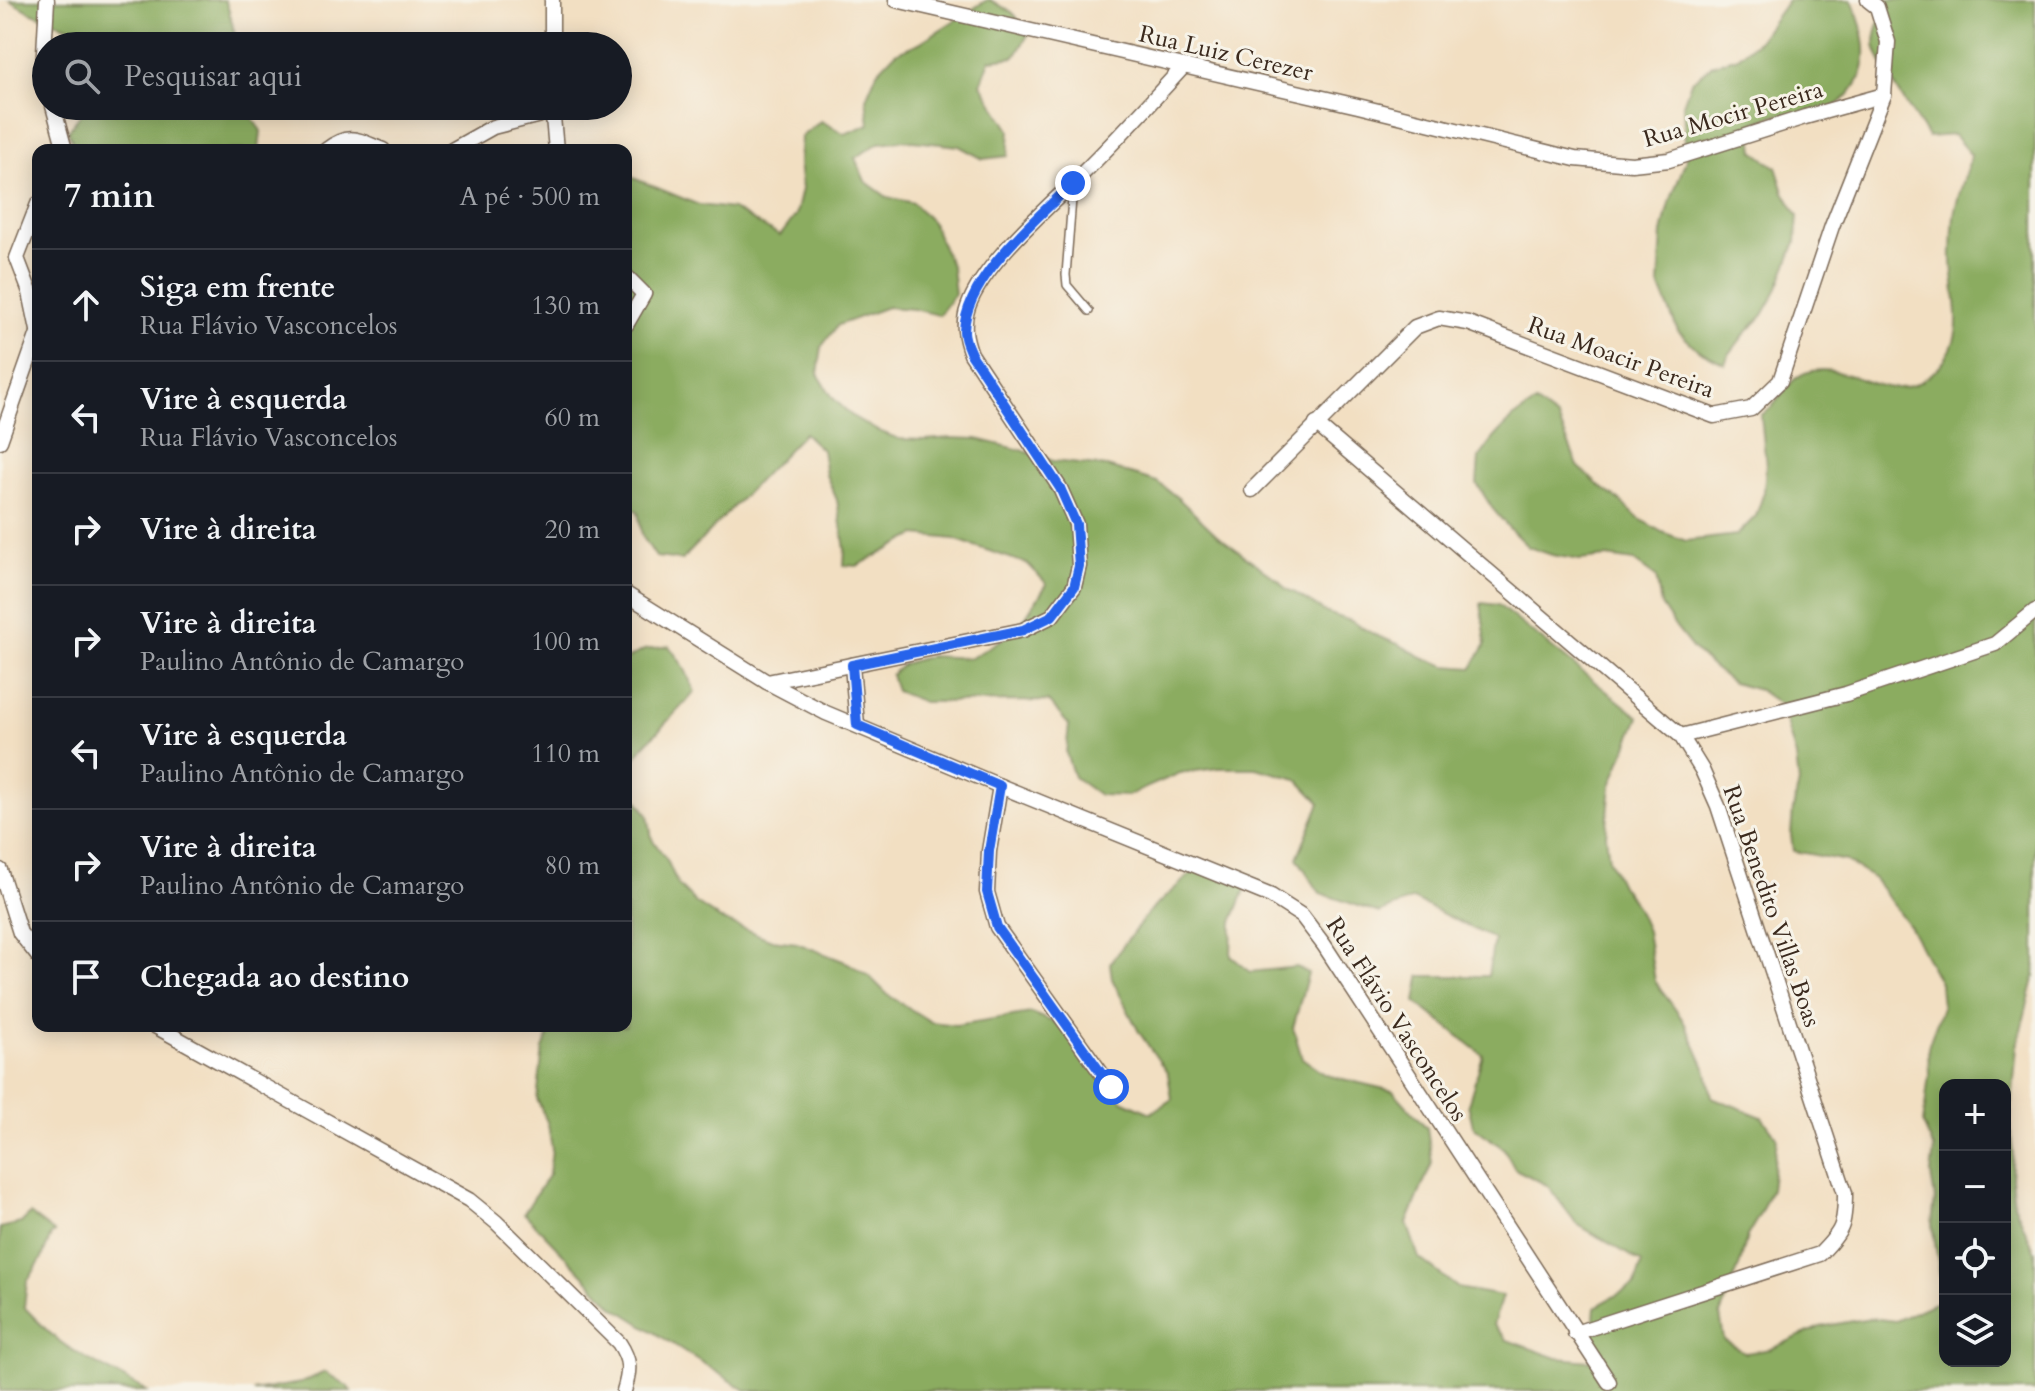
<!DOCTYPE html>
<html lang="pt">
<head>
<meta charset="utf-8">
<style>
	body { margin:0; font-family:Cardo,serif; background:#242831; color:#f1f3f6 }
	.controls { position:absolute; right:24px; bottom:24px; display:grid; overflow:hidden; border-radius:16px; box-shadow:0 4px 20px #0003 }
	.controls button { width:72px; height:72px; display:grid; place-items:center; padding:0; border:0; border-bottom:2px solid #363941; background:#171b24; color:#f1f3f6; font:40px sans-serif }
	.stop { position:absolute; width:24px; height:24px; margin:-18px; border:6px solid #2563eb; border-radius:50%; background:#fff }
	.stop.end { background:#2563eb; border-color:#fff; box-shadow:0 2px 8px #0008 }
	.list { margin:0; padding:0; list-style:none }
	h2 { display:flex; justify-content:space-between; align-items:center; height:104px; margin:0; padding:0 32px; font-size:34px }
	h2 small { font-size:26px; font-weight:400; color:#9ea1a6 }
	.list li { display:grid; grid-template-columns:52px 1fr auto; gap:24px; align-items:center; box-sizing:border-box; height:112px; padding:0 32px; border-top:2px solid #363941 }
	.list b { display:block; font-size:30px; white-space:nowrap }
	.list p { margin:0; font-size:26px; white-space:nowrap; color:#9ea1a6 }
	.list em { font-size:26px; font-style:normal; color:#9ea1a6 }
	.icon { flex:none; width:44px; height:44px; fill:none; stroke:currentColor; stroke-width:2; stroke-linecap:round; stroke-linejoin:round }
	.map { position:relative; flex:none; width:2035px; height:1391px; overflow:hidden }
	.search { position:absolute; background:#171b24; box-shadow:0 4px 20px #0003; left:32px; top:32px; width:600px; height:88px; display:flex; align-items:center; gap:20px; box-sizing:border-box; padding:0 28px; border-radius:44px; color:#9ea1a6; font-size:30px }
	.panel { position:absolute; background:#171b24; box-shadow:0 4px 20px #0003; left:32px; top:144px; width:600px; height:888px; border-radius:16px }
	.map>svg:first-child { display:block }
</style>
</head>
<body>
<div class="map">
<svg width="2035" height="1391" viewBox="0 0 2035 1391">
	<rect width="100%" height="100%" fill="#f7f3e8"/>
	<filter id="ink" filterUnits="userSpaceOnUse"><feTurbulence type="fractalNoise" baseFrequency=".0125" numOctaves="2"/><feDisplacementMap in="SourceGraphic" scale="16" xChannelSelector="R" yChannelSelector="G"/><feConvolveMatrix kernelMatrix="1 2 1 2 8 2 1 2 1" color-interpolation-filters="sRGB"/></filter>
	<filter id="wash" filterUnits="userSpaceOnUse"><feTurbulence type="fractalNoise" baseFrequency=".006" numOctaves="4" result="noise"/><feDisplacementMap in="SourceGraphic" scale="32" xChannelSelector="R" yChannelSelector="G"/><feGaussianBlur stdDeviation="1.8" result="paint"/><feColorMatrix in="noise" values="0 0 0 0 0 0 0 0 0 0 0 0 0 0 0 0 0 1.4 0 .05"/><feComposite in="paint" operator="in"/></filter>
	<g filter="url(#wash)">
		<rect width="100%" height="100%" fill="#f2dfc2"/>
		<g fill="#8bac60" stroke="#636b3f" stroke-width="2" fill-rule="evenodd">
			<path d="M9 0H225C232 15 232 31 239 46H99L77 30 30 12Z"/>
			<path d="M987 0H990L1012 12 1029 33 1015 57 990 60 981 84 1010 130 1008 156 983 159 959 146 904 140 879 143 855 158 865 181 887 197 913 203 932 222 952 268 955 294 939 315 913 309 887 307 838 325 822 346 818 374 833 398 852 416 876 430 899 439 925 440 951 438 977 439 1029 452 1053 461 1107 467 1157 482 1178 498 1217 535 1279 581 1286 589 1295 593 1327 613 1351 621 1375 635 1398 644 1422 657 1446 666 1472 668 1486 644 1481 603 1498 605 1639 717 1611 785 1606 835 1609 860 1621 885 1636 906 1647 931 1655 981 1685 1023 1707 1072 1712 1097 1762 1117 1777 1138 1771 1189 1760 1214 1747 1236 1740 1264 1720 1315 1724 1340 1746 1353 1771 1349 1820 1327 1870 1318 1895 1321 1944 1299 1932 1224 1935 1199 1931 1174 1934 1149 1923 1124 1929 1074 1928 1047 1942 1007 1940 983 1910 927 1874 879 1846 861 1793 851 1791 835 1793 809 1799 783 1796 757 1781 705 1759 690 1733 683 1712 667 1693 649 1676 628 1661 605 1656 577 1634 561 1606 557 1580 560 1552 555 1528 547 1509 528 1492 508 1477 484 1479 458 1495 437 1513 418 1536 403 1558 419 1578 466 1597 484 1619 500 1638 518 1662 532 1686 541 1737 535 1756 516 1764 492 1766 466 1761 415C1778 407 1785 381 1805 373 1839 360 1875 394 1906 387 1919 385 1929 377 1938 368 1972 332 1950 294 1952 251 1953 236 1952 217 1957 202 1961 187 1967 172 1971 155L1954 135 1928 137C1917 120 1875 60 1875 43 1875 29 1883 13 1887 0H2035V975L2017 1046 2010 1126 2013 1152 2011 1178 2014 1204 2035 1252V1391H747L613 1306 525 1214 524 1213 549 1174 552 1149 548 1124 537 1099 543 1049 552 1026H626V659L644 650 669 646 684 667 695 692 643 747 629 768 633 793 648 815 652 839 667 860 678 885 696 903 722 920 772 940 797 943 848 963 870 977 888 995 931 1022 956 1025 1031 1013 1056 1023 1075 1040 1108 1079 1122 1100 1151 1113 1172 1099 1168 1074 1139 1032 1112 979 1110 963 1149 912 1194 871 1249 880 1232 922 1231 956 1250 972 1297 967 1308 973 1293 1028 1302 1058 1326 1075 1393 1091 1427 1128 1432 1163 1407 1223 1419 1258 1458 1288 1502 1296 1493 1325 1507 1340 1557 1358 1590 1361 1595 1307 1635 1285 1642 1263 1577 1224 1547 1185 1515 1169 1504 1149 1473 1126 1468 1104 1483 1055 1416 1002 1420 976H1488L1494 939 1413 899 1379 913 1320 893 1297 858 1320 803 1297 779 1256 768H1219L1180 773 1127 796 1099 795 1074 777 1066 753 1069 725 1048 701 923 702 896 691 891 675 903 664 930 656 971 658 1017 630 1047 584 1028 564 954 539 916 535 857 566 844 565 845 549 837 500 826 475 822 450 804 433 682 560 656 557 642 536 638 511 626 507V175L699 205 732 209 780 236 796 215 802 189 799 163 801 137 821 121 845 134 869 124 866 98 877 72 895 53 919 43ZM1945 1085H2005V1361H1945Z"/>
			<path d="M1788 0H1852C1868 38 1875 74 1840 103 1836 106 1830 112 1825 114 1808 120 1791 112 1775 115 1767 116 1758 122 1751 125L1754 151 1776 167 1784 192 1798 216 1796 242 1776 292 1763 315 1744 335 1728 356 1725 364 1698 350 1678 331 1659 285 1662 233 1668 207 1686 160 1683 105 1691 82 1712 65 1738 57 1759 40Z"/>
			<polygon points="87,106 247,106 247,110 261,131 259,150 76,150 68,131"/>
			<path d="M30 1214 54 1232 51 1235 41 1260 27 1282 24 1307C36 1319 48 1333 62 1343 89 1363 119 1374 147 1391H0V1228L21 1223Z"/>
			<polygon points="325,1372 347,1386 351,1391 253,1391 301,1383"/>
		</g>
	</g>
	<g filter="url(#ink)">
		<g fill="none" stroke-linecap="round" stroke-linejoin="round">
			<defs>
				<polyline id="lane" points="1073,186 1066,275 1067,285 1089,311"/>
				<g id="street">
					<polyline points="552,0 552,46"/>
					<polyline points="896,0 1358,106 1575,159 1632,164 1669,160 1805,117 1884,95"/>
					<polyline points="46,82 43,71 47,0"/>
					<polyline points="53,106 65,150"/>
					<polyline points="552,106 556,150"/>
					<path d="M326 150C350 132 357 140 383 150"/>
					<polyline points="452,150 493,127 552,112"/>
					<polyline points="38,204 17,258 30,292 38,330"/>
					<polyline points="626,276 644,294 626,325"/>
					<path d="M1316 424 1681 736 1702 770 1718 806 1845 1193C1845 1225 1843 1231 1820 1254L1575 1333"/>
					<polyline points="0,441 38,333"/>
					<polyline points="1252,490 1415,327 1439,318 1468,323 1714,416 1751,409 1780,381 1832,226 1884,95 1888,42 1877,7 1868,0"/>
					<polyline points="626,594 767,682 826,713 1000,786 1271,896 1302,916 1324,945 1609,1382"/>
					<polyline points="852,665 857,725"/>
					<path d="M767 682 1023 630 1052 616 1074 587 1079 566 1076 524 1060 488 971 354C965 338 962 324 968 307 985 259 1055 202 1091 165 1123 133 1153 100 1183 67"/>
					<polyline points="1681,736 1846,694 1995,644 2035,611"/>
					<polyline points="1000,786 989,851 987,892 997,927 1111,1087"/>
					<polyline points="0,870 20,933 38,956"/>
					<path d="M155 1026 469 1200 496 1222 619 1343C631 1361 630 1371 624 1391"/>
				</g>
			</defs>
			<use href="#lane" stroke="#7b6957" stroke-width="10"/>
			<use href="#street" stroke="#7b6957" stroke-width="17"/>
			<use href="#lane" stroke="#fff" stroke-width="7"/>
			<use href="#street" stroke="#fff" stroke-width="14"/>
		</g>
	</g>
	<g fill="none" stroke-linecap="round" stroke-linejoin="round" filter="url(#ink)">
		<path stroke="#2563eb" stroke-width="10" d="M1073 183C1036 220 966 277 964 331 964 339 968 347 971 354L1060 488 1076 524 1079 566 1074 587 1052 616 1023 630 852 665 857 725 1000 786 989 851 987 892 997 927 1111 1087"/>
	</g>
	<g text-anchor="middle" stroke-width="6" stroke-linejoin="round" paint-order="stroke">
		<g font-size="24" fill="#3b2a1e" stroke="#f7f3e8">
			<text transform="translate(1226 53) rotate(13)" y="8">Rua Luiz Cerezer</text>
			<text transform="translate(1733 114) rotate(-16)" y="8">Rua Mocir Pereira</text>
			<text transform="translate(1621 357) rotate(20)" y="8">Rua Moacir Pereira</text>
			<text transform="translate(1772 906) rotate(71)" y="8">Rua Benedito Villas Boas</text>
			<text transform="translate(1397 1019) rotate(57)" y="8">Rua Flávio Vasconcelos</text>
		</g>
	</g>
</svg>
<div class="controls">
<button>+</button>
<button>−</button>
<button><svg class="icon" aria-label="locate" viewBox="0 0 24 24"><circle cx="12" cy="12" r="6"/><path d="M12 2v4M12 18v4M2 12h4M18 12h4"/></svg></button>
<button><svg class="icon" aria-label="layers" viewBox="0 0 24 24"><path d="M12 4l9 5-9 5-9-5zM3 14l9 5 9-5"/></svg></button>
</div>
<div class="stop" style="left:1111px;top:1087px"></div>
<div class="stop end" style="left:1073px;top:183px"></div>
<div class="search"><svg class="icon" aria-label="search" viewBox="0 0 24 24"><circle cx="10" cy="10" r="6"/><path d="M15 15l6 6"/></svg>Pesquisar aqui</div>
<section class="panel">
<h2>7 min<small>A pé · 500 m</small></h2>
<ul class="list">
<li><svg class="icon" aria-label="ahead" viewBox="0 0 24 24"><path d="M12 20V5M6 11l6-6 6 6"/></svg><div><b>Siga em frente</b><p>Rua Flávio Vasconcelos</p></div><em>130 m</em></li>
<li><svg class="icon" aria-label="left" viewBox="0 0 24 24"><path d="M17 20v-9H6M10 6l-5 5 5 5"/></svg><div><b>Vire à esquerda</b><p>Rua Flávio Vasconcelos</p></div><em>60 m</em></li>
<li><svg class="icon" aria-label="right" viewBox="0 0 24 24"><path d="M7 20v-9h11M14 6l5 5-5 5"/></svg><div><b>Vire à direita</b></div><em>20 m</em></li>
<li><svg class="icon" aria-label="right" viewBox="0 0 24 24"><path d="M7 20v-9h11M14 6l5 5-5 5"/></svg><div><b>Vire à direita</b><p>Paulino Antônio de Camargo</p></div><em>100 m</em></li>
<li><svg class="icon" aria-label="left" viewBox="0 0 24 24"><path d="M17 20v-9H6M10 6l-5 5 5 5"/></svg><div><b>Vire à esquerda</b><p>Paulino Antônio de Camargo</p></div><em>110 m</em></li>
<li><svg class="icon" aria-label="right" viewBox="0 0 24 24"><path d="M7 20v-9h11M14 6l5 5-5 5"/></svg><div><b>Vire à direita</b><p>Paulino Antônio de Camargo</p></div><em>80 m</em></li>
<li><svg class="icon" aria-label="arrive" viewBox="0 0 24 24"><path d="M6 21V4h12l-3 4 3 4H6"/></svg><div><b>Chegada ao destino</b></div></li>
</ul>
</section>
</div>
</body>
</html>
